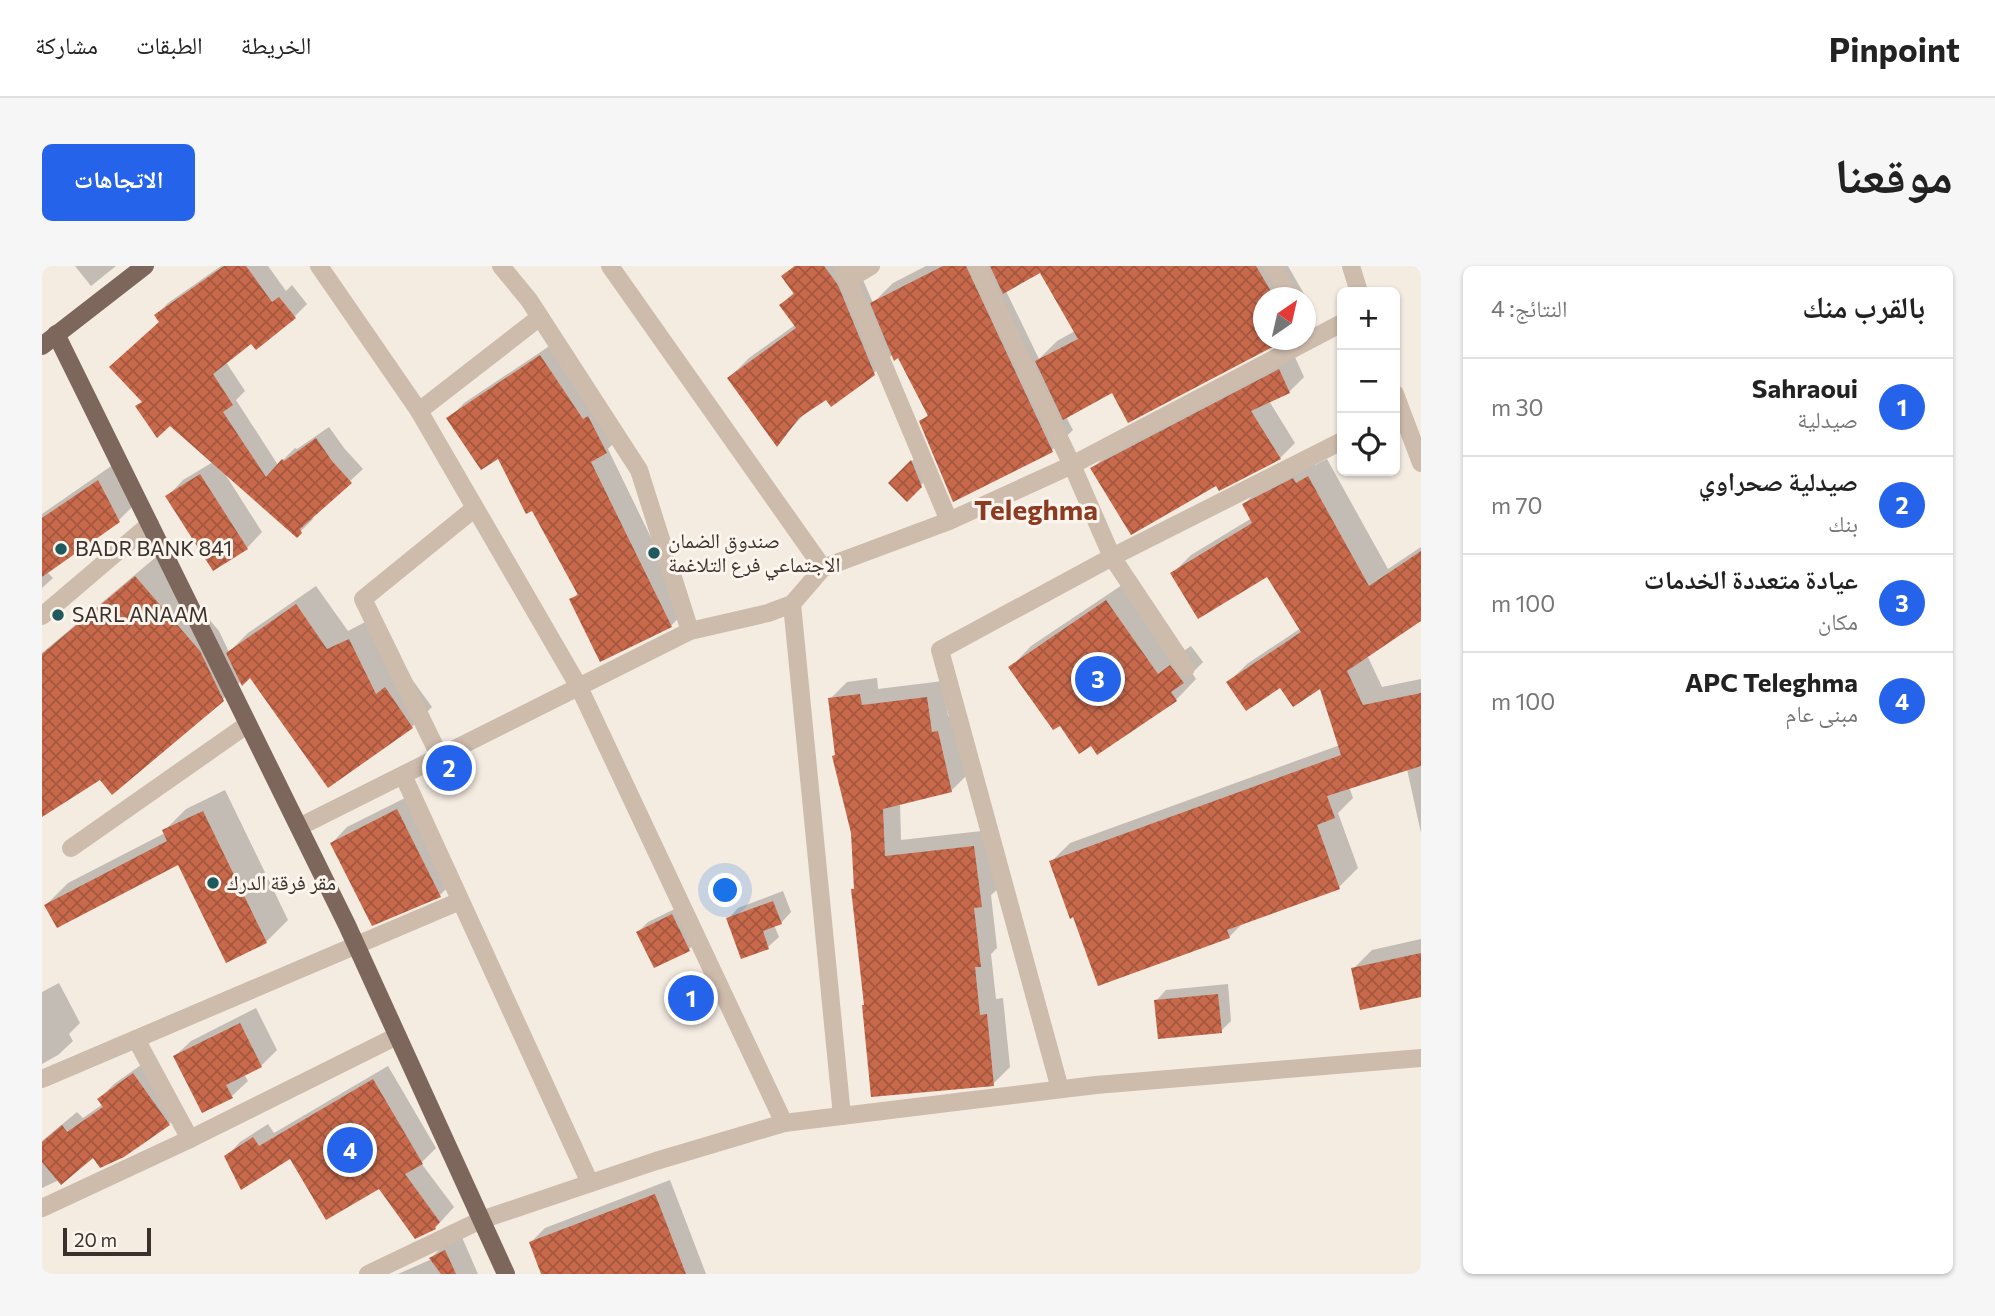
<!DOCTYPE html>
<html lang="ar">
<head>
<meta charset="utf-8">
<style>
	body { margin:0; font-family:Commissioner,"Noto Naskh Arabic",sans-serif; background:#f6f6f6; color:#222; direction:rtl }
	.controls { position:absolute; right:21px; top:21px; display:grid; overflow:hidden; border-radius:10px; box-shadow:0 2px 5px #0004 }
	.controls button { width:63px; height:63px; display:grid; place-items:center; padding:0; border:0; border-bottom:2px solid #e0e0e0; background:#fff; color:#222; font:35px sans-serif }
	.compass { position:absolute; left:1211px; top:21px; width:63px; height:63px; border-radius:50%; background:#fff; box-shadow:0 2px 5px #0004; rotate:34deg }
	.scale { position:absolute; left:21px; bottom:18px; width:88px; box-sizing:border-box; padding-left:7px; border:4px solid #3b302b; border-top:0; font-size:19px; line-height:24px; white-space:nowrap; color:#3b302b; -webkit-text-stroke:5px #fbf5ee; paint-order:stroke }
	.you { position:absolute; left:684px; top:625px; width:24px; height:24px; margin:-18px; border:5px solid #fff; border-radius:50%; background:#1a73e8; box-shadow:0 0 0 10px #1a73e833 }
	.badge { display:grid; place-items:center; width:46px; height:46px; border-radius:50%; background:#2563eb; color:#fff; font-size:23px; font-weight:700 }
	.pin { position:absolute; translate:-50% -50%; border:4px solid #fff; box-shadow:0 2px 7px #0006 }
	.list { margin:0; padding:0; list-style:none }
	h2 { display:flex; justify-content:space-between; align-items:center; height:91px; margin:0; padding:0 28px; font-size:30px }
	h2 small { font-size:23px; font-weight:400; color:#767676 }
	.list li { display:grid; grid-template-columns:46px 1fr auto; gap:21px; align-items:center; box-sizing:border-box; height:98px; padding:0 28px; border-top:2px solid #e0e0e0 }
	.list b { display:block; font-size:26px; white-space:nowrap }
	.list p { margin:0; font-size:23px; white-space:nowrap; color:#767676 }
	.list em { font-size:23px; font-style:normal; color:#767676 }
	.icon { flex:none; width:38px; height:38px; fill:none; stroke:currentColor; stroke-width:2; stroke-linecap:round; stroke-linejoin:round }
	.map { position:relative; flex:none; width:1379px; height:1008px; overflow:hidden; direction:ltr; border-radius:10px }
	header { display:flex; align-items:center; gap:42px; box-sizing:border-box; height:98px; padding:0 35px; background:#fff; border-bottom:2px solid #e0e0e0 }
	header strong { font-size:33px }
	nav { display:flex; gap:38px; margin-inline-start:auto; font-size:24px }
	.intro { display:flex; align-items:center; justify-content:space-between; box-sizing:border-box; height:168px; padding:0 42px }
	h1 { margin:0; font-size:49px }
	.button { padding:18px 32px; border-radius:10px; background:#2563eb; color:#fff; font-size:24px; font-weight:700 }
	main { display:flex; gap:42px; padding:0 42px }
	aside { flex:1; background:#fff; border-radius:10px; box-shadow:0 2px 5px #0004 }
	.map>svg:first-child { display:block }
</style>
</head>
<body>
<header>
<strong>Pinpoint</strong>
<nav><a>الخريطة</a><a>الطبقات</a><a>مشاركة</a></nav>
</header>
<div class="intro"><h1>موقعنا</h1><a class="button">الاتجاهات</a></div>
<main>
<aside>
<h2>بالقرب منك<small>النتائج: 4</small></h2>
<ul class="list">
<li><span class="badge">1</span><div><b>Sahraoui</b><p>صيدلية</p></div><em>30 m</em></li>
<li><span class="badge">2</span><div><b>صيدلية صحراوي</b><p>بنك</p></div><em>70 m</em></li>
<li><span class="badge">3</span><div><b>عيادة متعددة الخدمات</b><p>مكان</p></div><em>100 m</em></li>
<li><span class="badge">4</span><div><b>APC Teleghma</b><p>مبنى عام</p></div><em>100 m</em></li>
</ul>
</aside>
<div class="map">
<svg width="1379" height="1008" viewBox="0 0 1379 1008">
	<defs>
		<pattern id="building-cross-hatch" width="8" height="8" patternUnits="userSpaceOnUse" patternTransform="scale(1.75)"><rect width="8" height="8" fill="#c8694b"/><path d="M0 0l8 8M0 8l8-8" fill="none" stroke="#a4573f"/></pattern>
	</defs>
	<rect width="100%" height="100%" fill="#f4ebe1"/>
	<g fill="#0003" fill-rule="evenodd">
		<polygon points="33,0 74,0 49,20"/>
		<polygon points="179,0 226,0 244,25 250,19 265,38 253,50 214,81 210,76 184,96 203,125 194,134 236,199 253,182 255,183 287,161 302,182 321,203 270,250 271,253 255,269 183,208 220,266 205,282 126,230 141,214 171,196 101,135 119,56 114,49 126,37"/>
		<path d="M752 0H815L831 37 851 17 884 0H1246L1273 47 1264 56V32H1222V74H1240L1087 154 1070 125 1024 151 1031 164 1010 184 879 155 887 148 857 90 851 88 832 107 784 131 766 144 735 178 687 112 707 92 753 59 739 39 752 26 741 11ZM999 4 1033 65 1015 75 997 93 964 25Z"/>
		<polygon points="515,75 579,169 566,183 644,344 629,360 530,334 536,327 491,243 456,191 407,153 422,137"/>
		<polygon points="1252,89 1262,111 1247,126 1227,135 1253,177 1238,192 1175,217 1051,202 1066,187"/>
		<polygon points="874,191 884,214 865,233 848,217"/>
		<polygon points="1285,193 1346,303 1379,281 1379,352 1325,389 1340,421 1379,413 1379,567 1365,503 1307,521 1311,532 1296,547 1316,602 1297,621 1203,655 1187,671 1009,596 1028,577 1298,479 1279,420 1187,416 1205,398 1259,362 1226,309 1130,308 1149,289 1210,252 1202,238 1221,220 1270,195 1273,199"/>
		<polygon points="75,196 95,236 77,254 4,305 11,312 0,322 0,248"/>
		<polygon points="114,291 177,365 187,386 206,367 274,320 306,365 327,354 390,441 370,461 209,410 199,415 181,433 0,549 0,387"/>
		<polygon points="1086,315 1137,388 1149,380 1161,396 1150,407 1154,413 1134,434 1050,477 1019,457 969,401 989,380"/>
		<polygon points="835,412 836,423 901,415 906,450 912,449 926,508 909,525 858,537 859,574 949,564 956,623 949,629 955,682 949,688 954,733 961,732 968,801 951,818 824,737 810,624 813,621 810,567 792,490 795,487 788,433 805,416"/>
		<polygon points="183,524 246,654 224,676 137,596 4,639 26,617 123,567 122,565 144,543"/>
		<polygon points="371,528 414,613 398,629 331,658 290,577 305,561"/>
		<polygon points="741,625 749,646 739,657 732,659 737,671 726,681 686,653 696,642"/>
		<polygon points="641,639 658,673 647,683 613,700 596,666 606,656"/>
		<polygon points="1379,673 1379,729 1311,703 1330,684"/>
		<polygon points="17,717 38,757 27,768 31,775 16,789 0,798 0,726"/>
		<polygon points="1186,718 1189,755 1179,765 1114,735 1124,724"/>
		<polygon points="214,742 235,784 219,800 202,808 206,815 190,830 133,790 149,775"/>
		<polygon points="106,794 141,843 127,858 52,890 17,914 0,922 0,875 35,846 41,852 61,838 57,833 72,818"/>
		<polygon points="346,800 394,882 379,897 412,941 393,962 338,921 248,890 184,891 198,876 226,858 232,867"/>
		<polygon points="628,914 664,1008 501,1008 489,976 503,962"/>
		<polygon points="419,969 436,1008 356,1008 390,993 389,992 405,976"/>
	</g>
	<g fill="url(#building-cross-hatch)">
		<polygon points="182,0 204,0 230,36 237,31 254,52 214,84 209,78 171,108 191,139 181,146 224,211 240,193 242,195 274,172 290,195 310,217 258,263 260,267 255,272 128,160 115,172 93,140 100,136 67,101 117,56 112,49"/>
		<polygon points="753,0 782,0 796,19 833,109 789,141 784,134 757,152 735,181 685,112 754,62 737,39 752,28 739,10"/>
		<polygon points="901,0 924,0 1011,186 911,236 877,155 886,150 856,92 852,95 828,37"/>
		<polygon points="948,0 1214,0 1233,32 1222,32 1222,74 1244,74 1086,157 1070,127 1021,154 993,95 1036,73 998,7 961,28"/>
		<polygon points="498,89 541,153 546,150 565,187 549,196 630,361 558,396 527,333 536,329 490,245 484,248 456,193 439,204 404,152"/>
		<polygon points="1237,103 1248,127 1209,145 1239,193 1177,225 1174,220 1089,269 1048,202"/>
		<polygon points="869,194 880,221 865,236 846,217"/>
		<polygon points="158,208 206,283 171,305 123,230"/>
		<polygon points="1266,210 1327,320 1379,285 1379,355 1305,405 1321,439 1379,427 1379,500 1285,530 1293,552 1275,559 1298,623 1185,664 1188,672 1056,720 1031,651 1028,653 1007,595 1299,489 1278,423 1251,441 1238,422 1204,445 1184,416 1259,366 1225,311 1156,353 1128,307 1210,257 1200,238 1251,212 1254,217"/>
		<polygon points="56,214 78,256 0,311 0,252"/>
		<polygon points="93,310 158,385 182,435 70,529 58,514 0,551 0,388"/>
		<polygon points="1064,334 1116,408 1128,399 1142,417 1129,426 1135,435 1055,489 1049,480 1037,488 1018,460 1011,464 966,401"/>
		<polygon points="254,338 285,383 307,373 334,428 343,421 371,462 286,522 208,412 200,420 184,387"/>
		<polygon points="818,428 820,439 885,431 890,466 896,465 910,526 841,543 843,590 932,580 940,641 932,642 939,701 933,701 938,749 945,748 952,820 829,831 820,739 822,739 809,623 812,623 809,567 790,490 793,489 786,432"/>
		<polygon points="355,543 399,631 330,660 288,577"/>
		<polygon points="161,545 225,677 184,697 136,599 15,662 2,639 125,575 120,564"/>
		<polygon points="731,635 740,658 721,665 727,683 699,693 684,652"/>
		<polygon points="630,648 648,685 612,702 594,666"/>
		<polygon points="1379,687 1379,731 1318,744 1309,702"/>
		<polygon points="1176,728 1180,767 1116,773 1112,734"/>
		<polygon points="198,757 220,801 184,819 191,832 160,847 131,790"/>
		<polygon points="91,807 128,859 82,891 58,902 51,892 19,919 0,896 0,876 20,859 25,866 61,841 55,833"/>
		<polygon points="331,813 381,898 363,908 398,956 393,961 394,963 373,973 337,923 284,954 248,893 199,924 182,890 211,871 217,880"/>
		<polygon points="613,928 644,1008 499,1008 487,976"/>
		<polygon points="403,984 414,1008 399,1008 387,992"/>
	</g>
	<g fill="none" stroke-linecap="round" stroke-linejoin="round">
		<g stroke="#cdbbac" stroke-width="18">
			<polyline points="277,0 377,145 537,421 742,857"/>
			<polyline points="459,0 487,34 597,204 648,365"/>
			<polyline points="568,0 781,302"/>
			<polyline points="800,0 907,255"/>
			<polyline points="935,0 1030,199 1070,291 1144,402"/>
			<polyline points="1230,0 1249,32"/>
			<polyline points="1309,0 1317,26"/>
			<polyline points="807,13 829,0"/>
			<polyline points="1353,128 1379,197"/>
			<polyline points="377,145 498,51"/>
			<polyline points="750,338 800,850"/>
			<polyline points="0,350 108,258"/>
			<polyline points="398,491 321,333 433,242"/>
			<polyline points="361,509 548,917"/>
			<polyline points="257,561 648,365 726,347 750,338 781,302 907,255 1030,199 1300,57"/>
			<polyline points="29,582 206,458"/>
			<polyline points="94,773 148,873"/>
			<polyline points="0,813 418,635"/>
			<polyline points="1018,823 898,384 1070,291 1300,175"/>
			<polyline points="0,942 148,873 355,770"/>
			<polyline points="326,1008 439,954 614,895 742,857 1054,819 1379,792"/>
		</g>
		<g stroke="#7d675c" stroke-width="18">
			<polyline points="14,68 305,659 464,1008"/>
			<polyline points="0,80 103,0"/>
		</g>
	</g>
	<g fill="#1f5a5e" stroke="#fbf5ee" stroke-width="2.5">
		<circle cx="19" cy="283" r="7"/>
		<circle cx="612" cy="287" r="7"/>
		<circle cx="16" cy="349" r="7"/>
		<circle cx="171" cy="617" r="7"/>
	</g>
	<g text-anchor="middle" stroke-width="6" stroke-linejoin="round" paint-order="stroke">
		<g font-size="21" fill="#3b302b" stroke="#fbf5ee" text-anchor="start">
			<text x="626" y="282">صندوق الضمان<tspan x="626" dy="24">الاجتماعي فرع التلاغمة</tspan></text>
			<text x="33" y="290">BADR BANK 841</text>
			<text x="30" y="356">SARL ANAAM</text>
			<text x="185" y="624">مقر فرقة الدرك</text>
		</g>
		<g font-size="28" font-weight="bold" fill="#8c3b22" stroke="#fbf5ee">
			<text x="994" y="254">Teleghma</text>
		</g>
	</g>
</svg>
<div class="controls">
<button>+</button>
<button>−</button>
<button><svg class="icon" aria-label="locate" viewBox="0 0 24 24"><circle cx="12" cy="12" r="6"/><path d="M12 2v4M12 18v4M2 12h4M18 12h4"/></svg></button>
</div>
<svg class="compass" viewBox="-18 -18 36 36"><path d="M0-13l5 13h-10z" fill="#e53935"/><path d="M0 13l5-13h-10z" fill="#767676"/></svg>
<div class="scale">20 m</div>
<div class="you"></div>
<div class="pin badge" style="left:649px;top:732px">1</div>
<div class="pin badge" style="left:407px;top:502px">2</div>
<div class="pin badge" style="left:1056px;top:413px">3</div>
<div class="pin badge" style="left:308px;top:884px">4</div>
</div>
</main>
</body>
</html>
